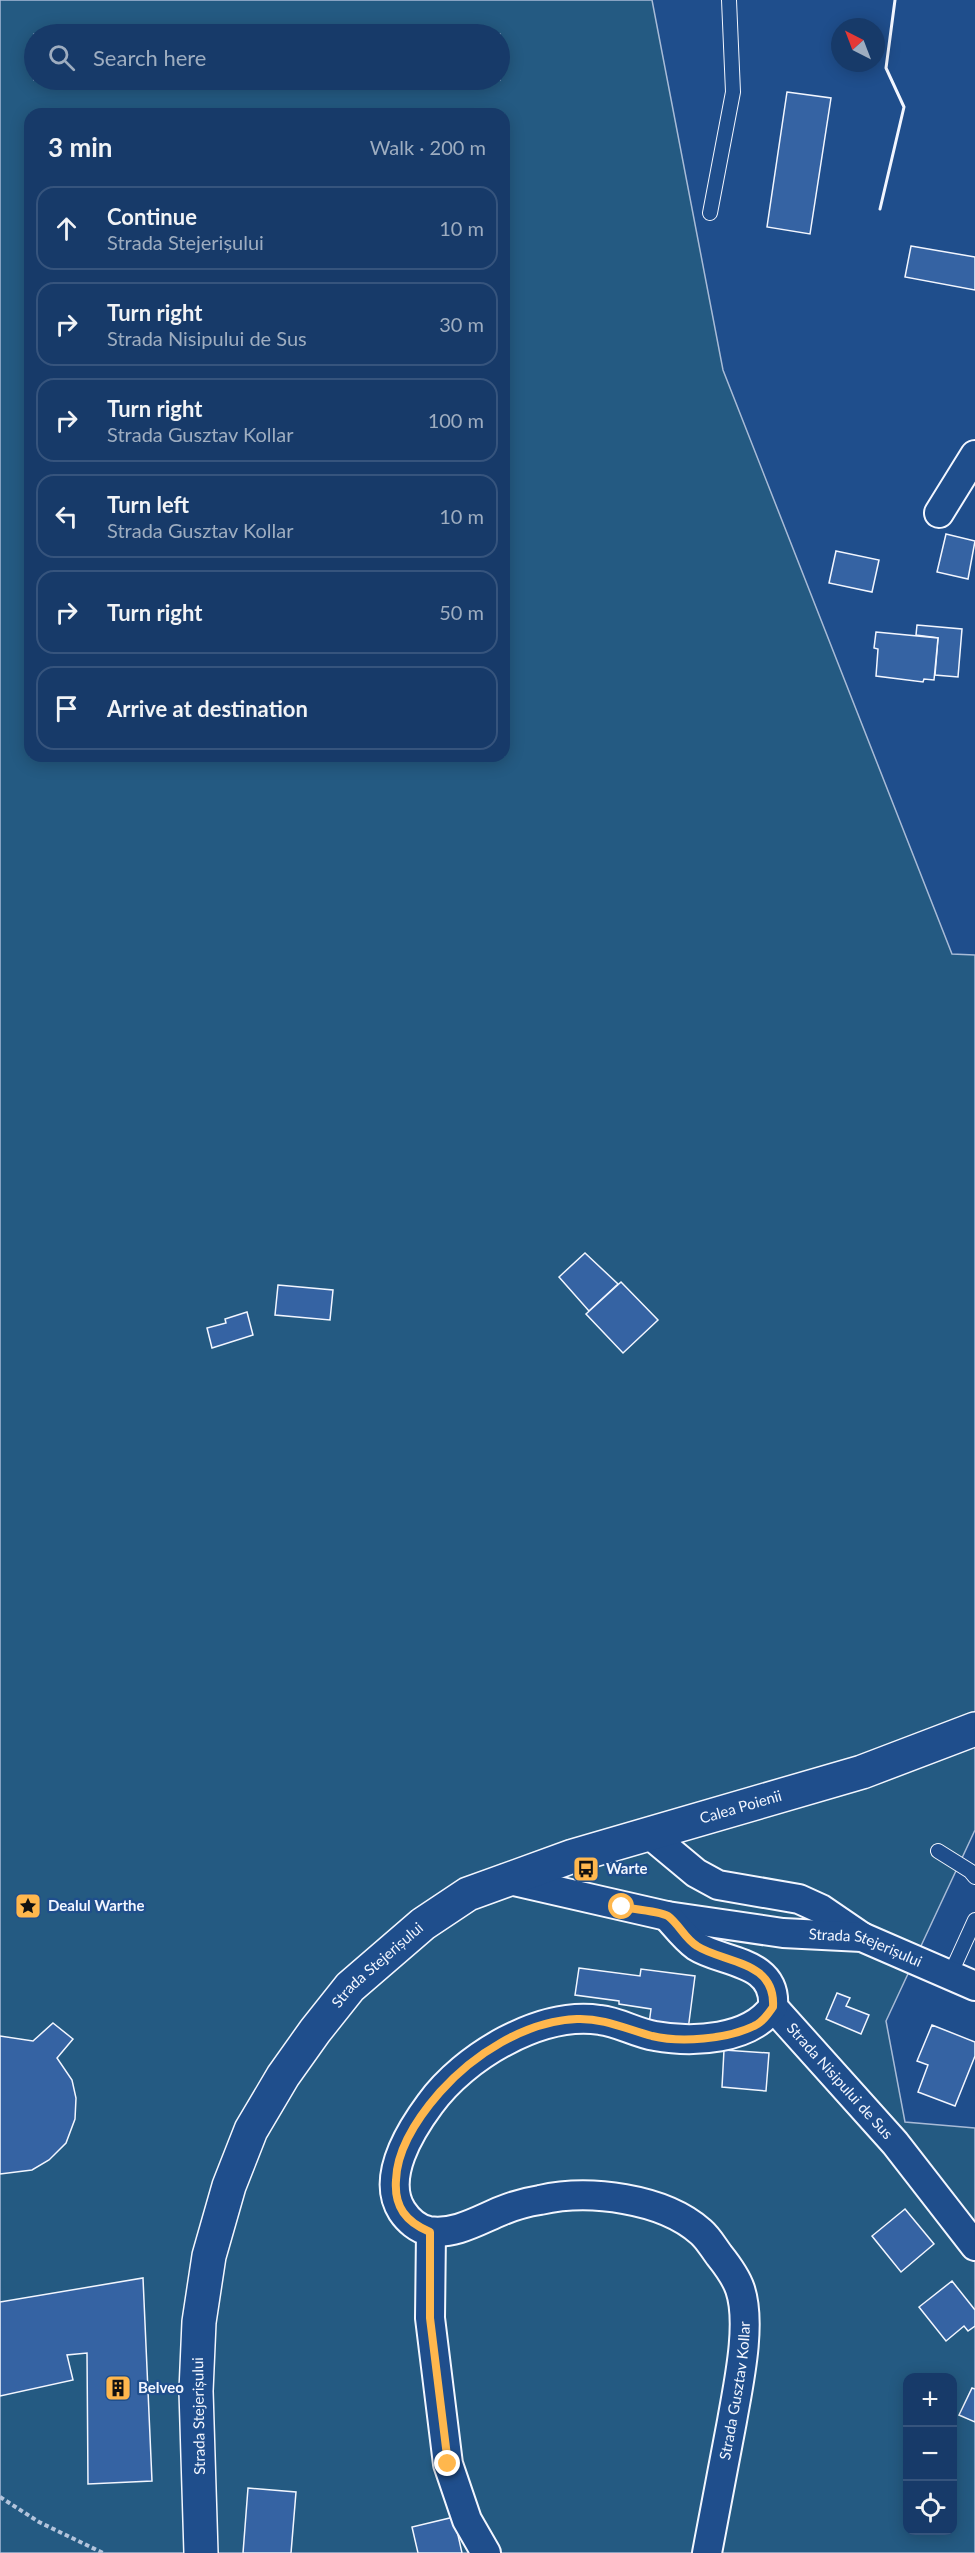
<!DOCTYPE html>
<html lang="en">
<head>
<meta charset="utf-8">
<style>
	body { margin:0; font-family:Lato,sans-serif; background:#20416f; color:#f1f3f6 }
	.controls { position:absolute; right:18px; bottom:18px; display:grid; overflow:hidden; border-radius:12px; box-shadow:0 3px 15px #0003 }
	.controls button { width:54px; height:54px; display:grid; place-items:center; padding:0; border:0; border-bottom:2px solid #36547d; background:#173a69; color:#f1f3f6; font:30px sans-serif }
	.compass { position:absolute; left:831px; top:18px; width:54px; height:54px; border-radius:50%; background:#173a69; box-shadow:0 3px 15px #0003; rotate:318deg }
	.stop { position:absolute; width:18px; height:18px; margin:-14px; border:4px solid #ffb74d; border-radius:50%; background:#fff }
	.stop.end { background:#ffb74d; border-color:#fff; box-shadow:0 2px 6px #0008 }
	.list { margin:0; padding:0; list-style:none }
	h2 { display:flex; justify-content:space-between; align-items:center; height:78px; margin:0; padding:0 24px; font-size:26px }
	h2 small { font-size:20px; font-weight:400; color:#9eadc0 }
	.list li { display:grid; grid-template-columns:39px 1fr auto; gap:18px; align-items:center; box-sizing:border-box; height:84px; margin:0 12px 12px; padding:0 12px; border:2px solid #36547d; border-radius:18px }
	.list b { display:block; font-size:22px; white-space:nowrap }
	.list p { margin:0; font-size:20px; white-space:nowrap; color:#9eadc0 }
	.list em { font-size:20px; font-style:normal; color:#9eadc0 }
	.icon { flex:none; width:33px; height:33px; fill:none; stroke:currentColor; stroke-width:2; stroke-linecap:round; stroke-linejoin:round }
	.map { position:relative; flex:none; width:975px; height:2553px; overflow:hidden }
	.search { position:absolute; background:#173a69; box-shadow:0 3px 15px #0003; left:24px; top:24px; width:486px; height:66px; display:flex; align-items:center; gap:15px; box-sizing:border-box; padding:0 21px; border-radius:33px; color:#9eadc0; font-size:22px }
	.panel { position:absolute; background:#173a69; box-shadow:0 3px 15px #0003; left:24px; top:108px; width:486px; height:654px; border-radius:18px }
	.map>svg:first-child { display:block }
</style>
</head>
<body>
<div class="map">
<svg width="975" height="2553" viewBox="0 0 975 2553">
	<rect width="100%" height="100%" fill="#1f4e8c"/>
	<path fill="#245a82" stroke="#a8bbd7" stroke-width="1.5" fill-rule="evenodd" d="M0 0H652L723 370 952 954 975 955V1830L886 2021 905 2122 975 2128V2553H0ZM34 34H500V80H34ZM30 114H504V756H30ZM908 2378H952V2530H908Z"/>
	<g fill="#3563a3" stroke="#f2f6ff" stroke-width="1.5">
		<polygon points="787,92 831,98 810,234 767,227"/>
		<polygon points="911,246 975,257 975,290 905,277"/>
		<polygon points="946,534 975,541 968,579 937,572"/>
		<polygon points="836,551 879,560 872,592 829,583"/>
		<polygon points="917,625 962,629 958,677 935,675 938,638 916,635"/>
		<polygon points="876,632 938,638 934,680 924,679 923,682 876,676 878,649 874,648"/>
		<polygon points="585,1253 618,1284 589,1311 559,1277"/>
		<polygon points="621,1282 658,1320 623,1353 586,1314"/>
		<polygon points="278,1285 333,1290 330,1320 275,1315"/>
		<polygon points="247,1312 253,1335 212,1348 207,1328 226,1323 225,1319"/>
		<polygon points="579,1968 640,1976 641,1969 695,1976 688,2030 649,2024 651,2009 619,2004 619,2001 575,1995"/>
		<polygon points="837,1993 850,1998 846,2006 869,2015 861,2034 826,2019"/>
		<polygon points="53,2023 73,2039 57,2058 72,2080 76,2098 75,2119 66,2143 49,2160 32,2170 0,2174 0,2036 33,2041"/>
		<polygon points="932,2025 975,2042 975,2056 955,2106 918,2092 928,2065 917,2061"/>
		<polygon points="724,2050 769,2053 766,2091 722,2087"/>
		<polygon points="905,2209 934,2244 901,2272 872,2236"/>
		<polygon points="143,2278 152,2481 88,2484 87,2353 67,2355 73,2380 0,2396 0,2302"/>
		<polygon points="952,2281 975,2310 975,2326 968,2331 964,2326 946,2341 919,2307"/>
		<polygon points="972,2388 975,2389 975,2422 959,2415"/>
		<polygon points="248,2488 296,2492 291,2553 243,2553"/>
		<polygon points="454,2517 462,2553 418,2553 412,2527"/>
	</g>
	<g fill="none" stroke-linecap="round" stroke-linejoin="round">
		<defs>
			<g id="service">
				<polyline points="710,213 733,92 729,0"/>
				<polyline points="938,1851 970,1871 975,1877"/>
				<polyline points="950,1975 975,1920"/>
			</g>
			<g id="minor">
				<polyline points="939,513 975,455"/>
				<polyline points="648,1833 696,1873 718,1885 799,1899 821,1909 862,1937"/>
				<path id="s1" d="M505 1879 667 1916 783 1933 862 1937 975 1986"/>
				<path id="s2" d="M667 1916C676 1926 685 1938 696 1946 722 1963 777 1960 773 2007L895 2143 975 2246"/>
				<polyline points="431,2232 430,2318 448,2464 467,2520 486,2553"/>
				<path id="s3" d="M707 2553C715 2509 724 2465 732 2421 738 2386 752 2324 740 2289 736 2277 727 2265 719 2255 713 2247 708 2238 701 2232 663 2198 589 2189 540 2200 527 2202 513 2206 501 2211 479 2220 455 2235 429 2231 418 2229 408 2220 402 2211 381 2178 410 2131 430 2104 464 2057 540 2011 600 2020 619 2022 636 2033 655 2036 693 2043 750 2040 773 2007"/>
			</g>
			<g id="primary">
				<path id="s4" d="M201 2553 196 2391 199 2322 209 2256 229 2186 251 2130 283 2076 315 2031 350 1987 423 1924 468 1894 573 1856 862 1772 975 1729"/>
			</g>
		</defs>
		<use href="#service" stroke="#f2f6ff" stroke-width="16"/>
		<use href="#minor" stroke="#f2f6ff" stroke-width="32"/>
		<use href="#primary" stroke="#f2f6ff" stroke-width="36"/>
		<polyline stroke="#b3c4dc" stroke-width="4" stroke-dasharray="4.5 3" stroke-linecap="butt" points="0,2497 39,2522 103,2553"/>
		<use href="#service" stroke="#1f4e8c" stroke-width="14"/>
		<use href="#minor" stroke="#1f4e8c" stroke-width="28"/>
		<use href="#primary" stroke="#1f4e8c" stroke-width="33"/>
		<polyline stroke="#f2f6ff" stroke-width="3" points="880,209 904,107 886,68 895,0"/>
	</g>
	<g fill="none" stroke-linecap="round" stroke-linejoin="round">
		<path stroke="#ffb74d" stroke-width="8" d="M448 2464 430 2318V2232C406 2222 394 2207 396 2180 397 2148 419 2116 440 2092 473 2055 525 2021 577 2019 604 2018 626 2029 652 2036 681 2043 727 2039 754 2026 763 2022 768 2014 773 2007 776 1960 723 1963 697 1946 685 1939 679 1924 668 1916 659 1911 633 1909 622 1907"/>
	</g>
	<defs>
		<symbol id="bus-square" viewBox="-11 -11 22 22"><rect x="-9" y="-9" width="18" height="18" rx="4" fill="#ffb74d" stroke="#1f4e8c"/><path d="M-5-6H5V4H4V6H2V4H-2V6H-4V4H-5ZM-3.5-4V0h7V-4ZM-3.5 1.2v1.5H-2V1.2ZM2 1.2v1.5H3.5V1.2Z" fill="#111"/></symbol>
		<symbol id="sight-square" viewBox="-11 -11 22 22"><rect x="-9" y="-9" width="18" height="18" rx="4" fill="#ffb74d" stroke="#1f4e8c"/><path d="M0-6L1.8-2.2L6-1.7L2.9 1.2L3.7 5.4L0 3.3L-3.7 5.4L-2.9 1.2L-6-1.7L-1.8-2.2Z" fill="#111"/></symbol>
		<symbol id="building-square" viewBox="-11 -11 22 22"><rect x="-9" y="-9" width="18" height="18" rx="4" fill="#ffb74d" stroke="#1f4e8c"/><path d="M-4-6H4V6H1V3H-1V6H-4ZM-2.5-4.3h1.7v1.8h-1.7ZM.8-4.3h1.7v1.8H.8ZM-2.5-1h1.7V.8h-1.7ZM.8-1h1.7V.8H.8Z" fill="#111"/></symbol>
	</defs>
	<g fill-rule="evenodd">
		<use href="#bus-square" x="571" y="1854" width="30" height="30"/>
		<use href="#sight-square" x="13" y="1891" width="30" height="30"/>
		<use href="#building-square" x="103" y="2373" width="30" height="30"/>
	</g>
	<g text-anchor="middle" stroke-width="4.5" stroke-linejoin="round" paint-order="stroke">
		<g font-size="15" fill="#f2f6ff" stroke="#1f4e8c">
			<text dy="5" stroke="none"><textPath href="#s4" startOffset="1042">Calea Poienii</textPath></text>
			<text dy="5" stroke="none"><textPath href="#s1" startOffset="368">Strada Stejerișului</textPath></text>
			<text dy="5" stroke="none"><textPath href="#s4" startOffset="640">Strada Stejerișului</textPath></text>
			<text dy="5" stroke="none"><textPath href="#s2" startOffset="249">Strada Nisipului de Sus</textPath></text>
			<text dy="5" stroke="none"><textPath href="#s3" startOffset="165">Strada Gusztav Kollar</textPath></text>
			<text transform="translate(199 2416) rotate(-91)" y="5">Strada Stejerișului</text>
		</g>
		<g font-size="15" font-weight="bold" fill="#f2f6ff" stroke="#1f4e8c" text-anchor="start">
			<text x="606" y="1874">Warte</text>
			<text x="48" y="1911">Dealul Warthe</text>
			<text x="138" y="2393">Belveo</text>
		</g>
	</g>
</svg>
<div class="controls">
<button>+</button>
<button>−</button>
<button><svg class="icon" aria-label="locate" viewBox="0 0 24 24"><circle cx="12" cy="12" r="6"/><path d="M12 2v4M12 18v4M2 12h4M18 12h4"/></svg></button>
</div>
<svg class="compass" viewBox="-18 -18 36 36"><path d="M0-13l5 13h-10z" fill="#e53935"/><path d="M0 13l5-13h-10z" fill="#9eadc0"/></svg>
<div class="stop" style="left:622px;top:1907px"></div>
<div class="stop end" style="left:448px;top:2464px"></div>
<div class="search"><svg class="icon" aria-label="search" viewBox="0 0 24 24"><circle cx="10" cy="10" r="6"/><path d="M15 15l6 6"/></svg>Search here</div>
<section class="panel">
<h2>3 min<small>Walk · 200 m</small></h2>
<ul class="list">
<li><svg class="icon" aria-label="ahead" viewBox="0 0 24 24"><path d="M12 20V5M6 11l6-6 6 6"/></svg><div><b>Continue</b><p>Strada Stejerișului</p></div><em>10 m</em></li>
<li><svg class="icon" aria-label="right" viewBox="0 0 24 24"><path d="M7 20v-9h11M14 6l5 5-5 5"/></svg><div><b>Turn right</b><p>Strada Nisipului de Sus</p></div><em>30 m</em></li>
<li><svg class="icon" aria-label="right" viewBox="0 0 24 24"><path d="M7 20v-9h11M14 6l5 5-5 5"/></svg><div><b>Turn right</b><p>Strada Gusztav Kollar</p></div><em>100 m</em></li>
<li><svg class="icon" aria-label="left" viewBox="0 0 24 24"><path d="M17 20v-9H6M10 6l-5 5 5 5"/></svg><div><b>Turn left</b><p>Strada Gusztav Kollar</p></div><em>10 m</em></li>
<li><svg class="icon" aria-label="right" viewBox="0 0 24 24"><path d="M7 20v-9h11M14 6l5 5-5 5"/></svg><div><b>Turn right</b></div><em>50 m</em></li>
<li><svg class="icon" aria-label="arrive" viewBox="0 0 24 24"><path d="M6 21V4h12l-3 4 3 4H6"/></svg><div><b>Arrive at destination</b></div></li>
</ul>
</section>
</div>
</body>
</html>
